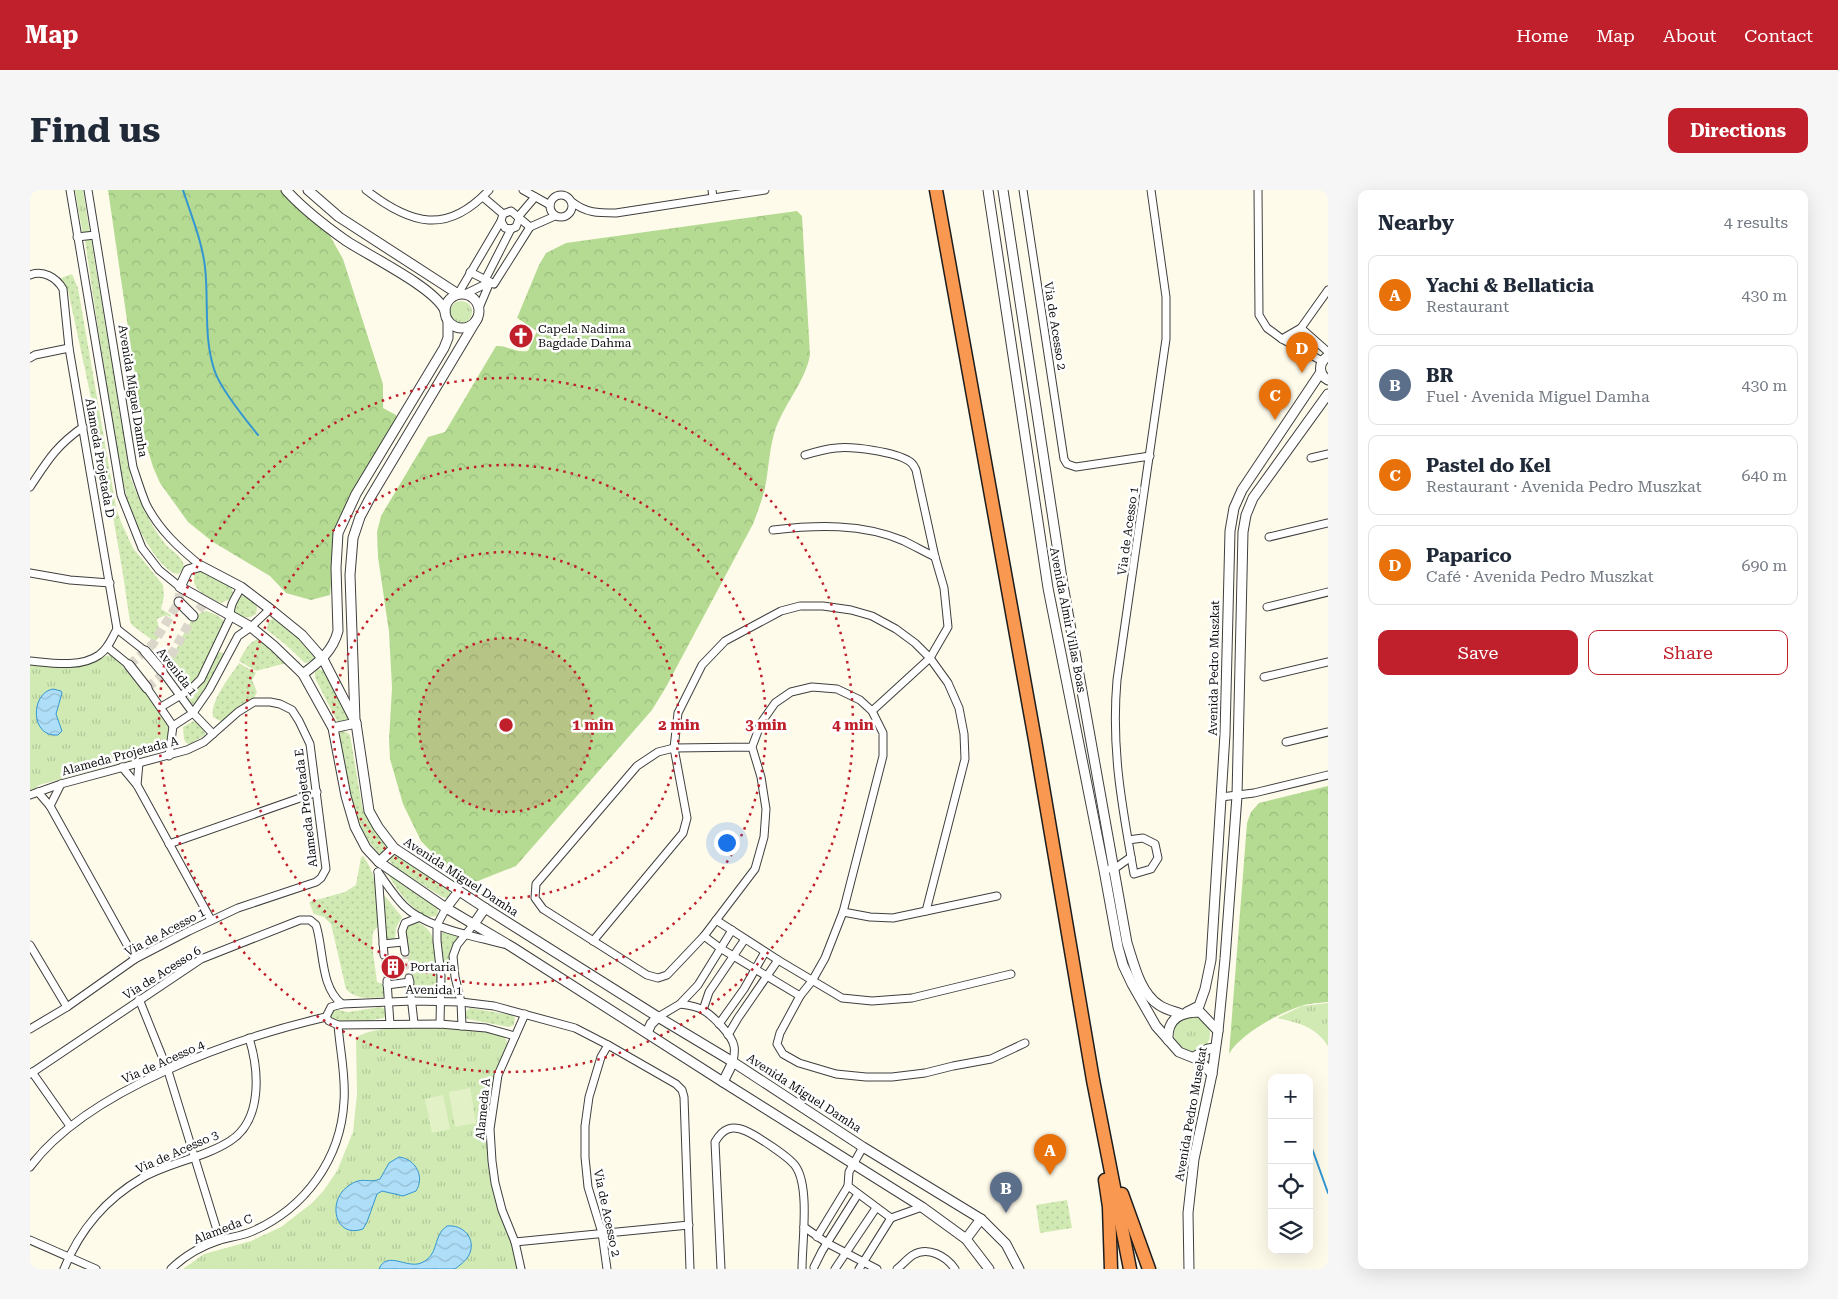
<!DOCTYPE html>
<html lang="en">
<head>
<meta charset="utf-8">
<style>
	body { margin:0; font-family:"Roboto Serif",serif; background:#f6f6f7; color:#1f2937 }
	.controls { position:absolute; right:15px; bottom:15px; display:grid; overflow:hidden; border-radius:10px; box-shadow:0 5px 20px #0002 }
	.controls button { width:45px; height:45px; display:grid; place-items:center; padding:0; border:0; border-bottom:1px solid #e0e1e3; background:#fff; color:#1f2937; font:25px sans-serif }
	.you { position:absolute; left:696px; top:652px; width:18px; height:18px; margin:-12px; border:4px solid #fff; border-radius:50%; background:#1a73e8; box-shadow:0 0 0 8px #1a73e833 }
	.badge { display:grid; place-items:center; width:32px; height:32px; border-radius:50%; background:#c0202c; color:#fff; font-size:16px; font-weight:700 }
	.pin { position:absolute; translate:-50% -41px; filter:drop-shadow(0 1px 2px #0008) }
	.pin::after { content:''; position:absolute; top:26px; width:18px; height:15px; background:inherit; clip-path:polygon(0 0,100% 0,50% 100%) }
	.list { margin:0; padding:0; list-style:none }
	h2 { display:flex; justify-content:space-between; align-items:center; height:65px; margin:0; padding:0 20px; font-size:21px }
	h2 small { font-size:16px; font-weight:400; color:#747a83 }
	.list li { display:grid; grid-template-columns:32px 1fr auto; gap:15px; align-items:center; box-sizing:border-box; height:80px; margin:0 10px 10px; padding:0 10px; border:1px solid #e0e1e3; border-radius:10px }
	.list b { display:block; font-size:19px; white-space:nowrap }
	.list p { margin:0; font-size:16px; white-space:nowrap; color:#747a83 }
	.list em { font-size:16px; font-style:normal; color:#747a83 }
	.actions { display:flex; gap:10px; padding:15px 20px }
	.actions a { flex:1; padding:11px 0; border:1px solid #c0202c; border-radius:10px; text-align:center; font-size:18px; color:#c0202c }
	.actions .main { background:#c0202c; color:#fff }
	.icon { flex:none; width:28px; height:28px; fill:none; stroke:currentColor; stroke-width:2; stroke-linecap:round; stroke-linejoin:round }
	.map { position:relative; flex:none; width:1298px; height:1079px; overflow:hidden; border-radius:10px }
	header { display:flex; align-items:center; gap:30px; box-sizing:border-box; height:70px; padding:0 25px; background:#c0202c; color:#fff }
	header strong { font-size:24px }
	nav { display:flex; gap:28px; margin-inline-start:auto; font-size:18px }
	.intro { display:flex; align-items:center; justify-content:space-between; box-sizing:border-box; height:120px; padding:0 30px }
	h1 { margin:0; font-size:35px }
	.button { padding:12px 22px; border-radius:10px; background:#c0202c; color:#fff; font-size:18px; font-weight:700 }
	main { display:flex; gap:30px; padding:0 30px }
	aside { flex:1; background:#fff; border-radius:10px; box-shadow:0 5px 20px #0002 }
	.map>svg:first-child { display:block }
</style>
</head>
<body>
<header>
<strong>Map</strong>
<nav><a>Home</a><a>Map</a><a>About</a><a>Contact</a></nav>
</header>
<div class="intro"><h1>Find us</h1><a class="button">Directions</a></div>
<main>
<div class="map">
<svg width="1298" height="1079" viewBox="0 0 1298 1079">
	<defs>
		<pattern id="grass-tufts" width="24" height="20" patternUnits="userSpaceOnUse" patternTransform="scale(1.25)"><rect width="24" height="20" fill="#d1eab4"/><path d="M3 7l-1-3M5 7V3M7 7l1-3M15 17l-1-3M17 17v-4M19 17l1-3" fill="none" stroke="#b2c89a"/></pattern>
		<pattern id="forest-crowns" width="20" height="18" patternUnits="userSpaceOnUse" patternTransform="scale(1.25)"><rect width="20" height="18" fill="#b5db93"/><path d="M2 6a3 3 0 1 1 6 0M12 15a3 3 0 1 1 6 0" fill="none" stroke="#9abb7e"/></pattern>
		<pattern id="garden-dots" width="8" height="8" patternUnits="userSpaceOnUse" patternTransform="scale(1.25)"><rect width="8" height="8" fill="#d1eab4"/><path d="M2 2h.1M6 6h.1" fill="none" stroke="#b2c89a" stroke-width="1.8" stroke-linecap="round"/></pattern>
		<pattern id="water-waves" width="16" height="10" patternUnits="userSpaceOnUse" patternTransform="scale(1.25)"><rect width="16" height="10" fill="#aedef8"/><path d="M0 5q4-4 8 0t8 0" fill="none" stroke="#94bdd3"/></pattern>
	</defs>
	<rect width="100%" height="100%" fill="#fffbeb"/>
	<g fill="url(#grass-tufts)">
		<polygon points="45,0 53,0 60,44 53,45"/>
		<circle cx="431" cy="122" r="11"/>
		<path d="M84 465 95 472 141 534 139 551 127 563 9 595 0 603V475C18 476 37 478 55 475 65 473 73 464 84 465Z"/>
		<path d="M1298 813V856C1285 836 1269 833 1247 828L1272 816Z"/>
		<circle cx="1162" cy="844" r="18"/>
		<path d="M393 837C408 837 468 837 475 848 480 855 476 861 474 867L459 960 489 1079H153L174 1064 221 1051 251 1037 282 1013 294 1000 307 981 323 942 327 904 326 848C339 837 376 838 393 837Z"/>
	</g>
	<g fill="url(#forest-crowns)">
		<polygon points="78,0 250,0 300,46 313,69 353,194 353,218 366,225 369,230 306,338 300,405 281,410 256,403 240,386 183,352 158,332 130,293 123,277 114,247"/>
		<path d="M767 21 772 26 780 165C775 193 752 216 744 244 740 258 739 272 737 286 735 303 729 318 723 334L636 497 622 520 486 676 448 691 437 692 429 690 391 651 373 614 360 569 359 550 362 498 359 442 348 367 347 342 351 326 398 247 415 242 466 156C478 155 483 163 498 161L507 141 487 128 509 75 516 63 536 53Z"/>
		<path d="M1298 596V812C1289 813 1279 813 1271 816 1249 823 1210 844 1199 864L1217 633 1221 622 1229 613Z"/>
	</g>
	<g fill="url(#garden-dots)">
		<path d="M61 49 101 289C110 312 120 335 136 355 143 362 155 368 154 379L148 384C129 382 104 332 99 315 90 284 86 252 81 221 72 164 63 107 55 50Z"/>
		<polygon points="42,84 48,98 86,317 91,332 103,358 133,395 134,406 131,419 141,425 141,427 136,425 127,429 129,439 133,441 125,452 103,436 100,432 92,378 67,236 38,100 31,88"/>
		<path d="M172 380 201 396 203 403 200 409 191 413C179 407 159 400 165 384Z"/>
		<path d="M214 405C223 410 229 412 226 424 219 430 211 427 205 422L204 417 207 407Z"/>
		<path d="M176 421 187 425 195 432 172 484 162 496 151 497 138 482 139 471H136L130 460 136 458 145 462C152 449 160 424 176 421Z"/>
		<polygon points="245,427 253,430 285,466 282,471 275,473 256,455 237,440 238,432"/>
		<path d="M240 447C252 453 257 468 270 472L266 476 253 474 226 481 209 471C218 455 220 448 240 447Z"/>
		<polygon points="190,462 195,464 168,515 164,516 158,508 158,505 167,499 186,464"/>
		<path d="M209 473 226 483 222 490 227 502 223 510 194 533 183 527C180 510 200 487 209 473Z"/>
		<polygon points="288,479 296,481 319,526 318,532 310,534 307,531 285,488 285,482"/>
		<polygon points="165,530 175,540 175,545 160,554 156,553 154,549 153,537"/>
		<path d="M313 540 320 545 332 616 336 626 357 658 352 663H348C316 625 322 590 308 547L309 542Z"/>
		<polygon points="363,664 366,664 420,700 420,705 417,708 412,707 363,676 359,669 360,666"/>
		<path d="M333 666C348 685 347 711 349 735L343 742 342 755 347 792 356 795 355 802 353 807C338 808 327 810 316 799L301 734 294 727 284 724 279 712 315 702 326 695 331 667Z"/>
		<path d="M361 685 409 716 407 726 397 727C380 718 369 703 359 686Z"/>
		<polygon points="352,705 354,705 372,727 366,738 365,749 355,749"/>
		<path d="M385 732C411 737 407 777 410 798L401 806C391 807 384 806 381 795L375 748V737Z"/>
		<polygon points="414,742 425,745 428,748 422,780 417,783 413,779 409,745"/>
		<polygon points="351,817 356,820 356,825 354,828 317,834 301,831 298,823 305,819 318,822"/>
		<polygon points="440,818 482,825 485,828 484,835 479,837 437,829 435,826 435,822"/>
		<polygon points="1037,1010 1042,1038 1010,1043 1006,1015"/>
	</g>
	<g fill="#e3f1c6">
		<polygon points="440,898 446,933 425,937 419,902"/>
		<polygon points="413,905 420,939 402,943 395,909"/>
	</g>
	<g fill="url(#water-waves)" stroke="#3396d1">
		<path d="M23 499 31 501 32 503 26 524 32 541 28 545C0 548 0 503 23 499Z"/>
		<path d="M369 967C386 969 395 987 386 1001L373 1006 352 1001 347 1004 337 1032 333 1039C305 1049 297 1012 317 997 332 985 338 994 350 989L359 973Z"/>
		<path d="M417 1036C433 1034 447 1049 439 1065 436 1071 430 1075 425 1079H349C357 1060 377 1079 391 1073 410 1065 402 1046 417 1036Z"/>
	</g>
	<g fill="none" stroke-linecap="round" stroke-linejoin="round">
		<g stroke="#3396d1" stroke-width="2">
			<path d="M153 0C161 25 172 51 175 77 179 112 173 148 185 182 192 201 215 229 228 245"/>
			<polyline points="1279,950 1298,1003"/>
		</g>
		<g stroke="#dbd7ca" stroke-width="7" stroke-dasharray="7 3.5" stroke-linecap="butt">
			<polyline points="375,762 379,788"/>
			<polyline points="354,765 357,791"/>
		</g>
		<g stroke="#dbd7ca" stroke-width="9" stroke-dasharray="9 4.5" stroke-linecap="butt">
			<polyline points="99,475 123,454 149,412 150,397"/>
			<polyline points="117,498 129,488 163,426 173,415 180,414"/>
		</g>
		<defs>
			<g id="minor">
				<polyline points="40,0 91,305 112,358 129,380 150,397"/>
				<path d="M58 0 103 277C107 289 111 302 116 314 129 340 149 358 171 376"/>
				<path d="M336 0C381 35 417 45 459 0"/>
				<polyline points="493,0 520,15"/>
				<polyline points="682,0 683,7"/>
				<polyline points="993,0 1034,269 1037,274 1046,277 1120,266"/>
				<polyline points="1228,0 1229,125 1237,138 1252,149 1292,171"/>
				<circle cx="531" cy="16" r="11"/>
				<polyline points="453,7 473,24"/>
				<path d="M542 12C556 23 568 23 586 23L735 0"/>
				<polyline points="488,27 505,7"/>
				<polyline points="489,29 486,37 481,39 475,38 471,31 473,24 481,21 500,37"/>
				<polyline points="47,47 65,45"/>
				<polyline points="440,82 464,94 500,37 525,26"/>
				<path d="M0 85C13 80 26 87 33 99L39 158 87 439C82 448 78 459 69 465 51 478 21 473 0 471"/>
				<polyline points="455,90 481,39"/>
				<polyline points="428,104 471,31"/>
				<polyline points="435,104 460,92 449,118"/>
				<polyline points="1271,138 1298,162"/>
				<polyline points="1252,149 1271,138 1298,100"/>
				<polyline points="0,168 5,165 39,158"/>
				<path d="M775 265C785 262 795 259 806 258 823 256 865 262 879 271 883 273 884 276 886 280L905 367 914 398 918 437 900 468 842 521"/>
				<polyline points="1281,268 1298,264"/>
				<path d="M0 297C18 270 26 256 53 237"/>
				<path d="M743 340C786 335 832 333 874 351 884 356 895 362 905 367"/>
				<polyline points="1239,347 1298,333"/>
				<polyline points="0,383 40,390 80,393"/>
				<polyline points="1237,417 1298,402"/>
				<polyline points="87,439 115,461"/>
				<polyline points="77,457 99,475"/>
				<polyline points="132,481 163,523 183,544"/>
				<polyline points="1234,487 1298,472"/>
				<polyline points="117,498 143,536 139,566"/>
				<path d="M131 517 161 499 171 489 201 426C198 416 207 406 211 397"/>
				<polyline points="143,536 163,523 179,500 208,446 221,437 240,419"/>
				<polyline points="1256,552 1298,542"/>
				<polyline points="722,557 644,558 628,562 607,576 506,694 505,708 513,719 617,785 628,788 637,785 674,746 725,679 734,647 736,619 731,587 722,557 731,533 745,513 761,502 782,497 807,499 830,510 842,521 853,543 853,566 813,722 795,768 782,791 770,806 750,843 747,854 753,864 769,873 806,884 836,887 862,887 895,883 923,876 961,869 995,853"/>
				<polyline points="92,577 107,595 181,730"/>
				<polyline points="107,595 109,573"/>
				<polyline points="8,602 20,616 105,769"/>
				<polyline points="0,605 31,594 157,560 174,552 208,522 224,512 240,512 250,514 262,520 269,531 280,554 296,679 291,688 286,692 208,718 159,741 105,769 37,817 0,839"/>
				<polyline points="1191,607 1224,603 1298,585"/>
				<polyline points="20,616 31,594"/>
				<path d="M1098 650 1113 648 1125 654 1128 668 1121 679 1104 684C1092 616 1081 559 1087 490L1136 149V107L1121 0"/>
				<polyline points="139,654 287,602"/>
				<polyline points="1080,679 1084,679 1101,667"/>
				<path d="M348 682C356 693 364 706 374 716 396 738 444 746 473 754"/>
				<polyline points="348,682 354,765"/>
				<polyline points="813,722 840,727 863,728 967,706"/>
				<polyline points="686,730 748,770 812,808 842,811 882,808 981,784"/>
				<polyline points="674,746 690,758 770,806"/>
				<polyline points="563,751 653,643 657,628 644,558 648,523 672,475 695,451 751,421 770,416 793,416 821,420 842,426 866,439 885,453 900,468 918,493 929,518 934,544 935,569 896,721"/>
				<polyline points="353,754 373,752"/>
				<polyline points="0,755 37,817"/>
				<polyline points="375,762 372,741 375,733 390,727"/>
				<polyline points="379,788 384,833"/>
				<polyline points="357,791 360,834"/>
				<polyline points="357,795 380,792"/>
				<polyline points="109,809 138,881 190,1050"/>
				<polyline points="312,814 383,811 431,812 464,816 545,838 578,855 646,894 652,900 654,907 660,1079"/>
				<polyline points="650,814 668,795 702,740"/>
				<polyline points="673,820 679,802 715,749"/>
				<path d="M628 827 650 814C658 815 666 816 673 820 683 826 702 845 704 856 705 861 704 867 703 872"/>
				<polyline points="410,834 411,786 407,751 407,735 416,718"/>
				<polyline points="689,834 714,799 735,762"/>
				<polyline points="308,835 410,834 456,838 485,846"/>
				<polyline points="432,836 431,812 425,787 423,766 427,755 444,734"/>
				<polyline points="698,845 708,828 748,770"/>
				<polyline points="2,882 40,936"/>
				<path d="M0 884 171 769 270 730H280L286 735C294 760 290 797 312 814L301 817 296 827 299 831 308 835C310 861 316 886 314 911 311 969 275 1018 223 1041 212 1046 201 1047 190 1050 172 1056 154 1066 141 1079"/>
				<polyline points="833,957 819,982 818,996 861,1028 892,1017"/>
				<path d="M0 977C57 900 205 848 296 827"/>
				<polyline points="774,1037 797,1053 847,1079"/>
				<polyline points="787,1047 818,996"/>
				<polyline points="0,1050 66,1079"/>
				<polyline points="485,1052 659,1035"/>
				<polyline points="784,1077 792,1061 828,1004"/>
				<path d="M34 1079C49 1041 76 1009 112 988 140 972 174 968 200 951 233 930 229 880 219 848"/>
				<polyline points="491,1079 485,1052 472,1020 465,993 462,971 460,939 468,885 495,824"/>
				<polyline points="577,1079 572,1043 558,997 555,967 555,936 559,907 571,867 578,855"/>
				<path d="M691 1079 685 952C693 938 702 935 716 941 727 946 761 968 766 977 780 998 772 1053 772 1079"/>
				<polyline points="805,1079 846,1018"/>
				<polyline points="829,1079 861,1028"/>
				<path d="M867 1079C872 1075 877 1069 883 1065 898 1056 916 1066 925 1079"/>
			</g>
			<g id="tertiary">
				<path d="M256 0C273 19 294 35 315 50 337 65 406 98 415 121"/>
				<polyline points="278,0 309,27 428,104"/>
				<polyline points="958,0 1018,398 1074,680 1088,757 1093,775 1102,794 1126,836 1149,862 1169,870 1182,884"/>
				<path d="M973 0 1033 395 1097 753C1104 774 1110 803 1129 815 1136 820 1144 821 1151 824"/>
				<circle cx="432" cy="121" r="17"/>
				<path d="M1298 166C1288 173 1288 184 1298 190"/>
				<polyline points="149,412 163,426"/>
				<polyline points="115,461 132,481"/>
				<polyline points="99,475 117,498"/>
				<path d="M273 484C289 472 303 461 308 441L306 378 308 343 326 304 414 158 418 148V131"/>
				<polyline points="325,530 320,385 323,348 330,327 340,308 447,129"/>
				<polyline points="303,538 326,533"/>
				<polyline points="349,672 364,658"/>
				<polyline points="416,718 429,701"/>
				<polyline points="444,734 455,718"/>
				<polyline points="1157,822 1169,816 1175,799 1181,770 1195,544 1200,341 1204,318 1212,300 1291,182"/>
				<polyline points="617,843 621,834 628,827"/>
				<path d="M1138 850C1137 828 1151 822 1170 822L1188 841"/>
				<polyline points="1164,867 1178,859 1185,858"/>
				<polyline points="693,892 703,872"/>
				<polyline points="936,1049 951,1029"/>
				<polyline points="959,1079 936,1049 892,1017 693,892 482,757 416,718 349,672 336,658 325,637 316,606 303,538 273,484 244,456 221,437 150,397 158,380 171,376 211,397 240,419 272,445 293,469 326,533 339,621 348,637 364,658 455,718 628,827 703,872 833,957 951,1029 976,1054 989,1079"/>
				<polyline points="1159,1079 1158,1023 1164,969 1182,884 1188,841 1195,769 1207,606 1213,342 1216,325 1223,308 1298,204"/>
			</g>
			<g id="motorway">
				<polyline points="906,0 1005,550 1063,890 1100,1079"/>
				<polyline points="1075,990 1079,1017 1081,1079"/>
				<polyline points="1092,1004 1119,1079"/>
			</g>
		</defs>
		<use href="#minor" stroke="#3f3f3f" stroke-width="9"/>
		<use href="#tertiary" stroke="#3f3f3f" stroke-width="11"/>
		<use href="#motorway" stroke="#1d1d1d" stroke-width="15"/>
		<use href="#minor" stroke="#fff" stroke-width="7"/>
		<use href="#tertiary" stroke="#fff" stroke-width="9"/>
		<use href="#motorway" stroke="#f99850" stroke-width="12"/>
	</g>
	<circle cx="476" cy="535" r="87" fill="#c0202c" fill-opacity=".12"/>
	<g fill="none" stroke="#c0202c" stroke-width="2.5" stroke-dasharray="2.5 5">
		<circle cx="476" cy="535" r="87"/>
		<circle cx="476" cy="535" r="173"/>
		<circle cx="476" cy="535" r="260"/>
		<circle cx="476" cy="535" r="347"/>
	</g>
	<defs>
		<symbol id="church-disc" viewBox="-11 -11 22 22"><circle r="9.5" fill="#c0202c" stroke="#fff"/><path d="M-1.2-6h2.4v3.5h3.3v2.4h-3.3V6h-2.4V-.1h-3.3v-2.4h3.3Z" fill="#fff"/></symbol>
		<symbol id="building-disc" viewBox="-11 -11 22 22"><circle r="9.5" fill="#c0202c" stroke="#fff"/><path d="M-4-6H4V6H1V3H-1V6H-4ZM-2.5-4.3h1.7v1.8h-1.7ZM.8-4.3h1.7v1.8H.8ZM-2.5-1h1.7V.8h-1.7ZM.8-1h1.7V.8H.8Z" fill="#fff"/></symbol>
	</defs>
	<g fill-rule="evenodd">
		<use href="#church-disc" x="477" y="132" width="28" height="28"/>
		<use href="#building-disc" x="349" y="763" width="28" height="28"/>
	</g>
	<g text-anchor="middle" stroke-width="5" stroke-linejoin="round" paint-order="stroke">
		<g font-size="12" fill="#0c0c0c" stroke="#fff">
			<text transform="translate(1025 136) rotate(81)" y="4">Via de Acesso 2</text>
			<text transform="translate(103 201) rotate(81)" y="4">Avenida Miguel Damha</text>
			<text transform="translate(70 268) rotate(80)" y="4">Alameda Projetada D</text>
			<text transform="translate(1098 341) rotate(-82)" y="4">Via de Acesso 1</text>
			<text transform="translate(1038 430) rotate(79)" y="4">Avenida Almir Villas Boas</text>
			<text transform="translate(1184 478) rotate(-89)" y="4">Avenida Pedro Muszkat</text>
			<text transform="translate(147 482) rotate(52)" y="4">Avenida 1</text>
			<text transform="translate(90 566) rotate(-15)" y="4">Alameda Projetada A</text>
			<text transform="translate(276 618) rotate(-97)" y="4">Alameda Projetada E</text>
			<text transform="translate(431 687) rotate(33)" y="4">Avenida Miguel Damha</text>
			<text transform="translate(135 742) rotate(-28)" y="4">Via de Acesso 1</text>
			<text transform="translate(132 783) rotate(-32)" y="4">Via de Acesso 6</text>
			<text transform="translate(404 800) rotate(1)" y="4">Avenida 1</text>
			<text transform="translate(133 872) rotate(-24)" y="4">Via de Acesso 4</text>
			<text transform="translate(774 903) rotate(33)" y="4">Avenida Miguel Damha</text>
			<text transform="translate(453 919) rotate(-84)" y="4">Alameda A</text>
			<text transform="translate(1161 924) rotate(-80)" y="4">Avenida Pedro Musekat</text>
			<text transform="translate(147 962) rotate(-24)" y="4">Via de Acesso 3</text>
			<text transform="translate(577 1023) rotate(78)" y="4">Via de Acesso 2</text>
			<text transform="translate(193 1039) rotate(-21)" y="4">Alameda C</text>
		</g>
		<g font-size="12" fill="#0c0c0c" stroke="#fff" text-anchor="start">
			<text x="508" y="143">Capela Nadima<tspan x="508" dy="14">Bagdade Dahma</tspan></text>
			<text x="380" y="781">Portaria</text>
		</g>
	</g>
	<circle cx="476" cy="535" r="8" fill="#c0202c" stroke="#fff" stroke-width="2.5"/>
	<g font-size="15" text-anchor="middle" font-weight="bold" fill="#c0202c" stroke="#fff" stroke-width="5" stroke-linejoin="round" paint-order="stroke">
		<text x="563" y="540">1 min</text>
		<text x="649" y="540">2 min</text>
		<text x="736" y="540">3 min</text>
		<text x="823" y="540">4 min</text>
	</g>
</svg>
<div class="controls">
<button>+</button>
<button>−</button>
<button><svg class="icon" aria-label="locate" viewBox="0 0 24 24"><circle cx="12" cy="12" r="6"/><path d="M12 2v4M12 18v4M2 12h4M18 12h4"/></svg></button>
<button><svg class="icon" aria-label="layers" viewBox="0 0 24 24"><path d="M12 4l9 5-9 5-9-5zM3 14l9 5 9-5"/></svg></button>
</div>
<div class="you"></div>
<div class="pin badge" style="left:1020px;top:985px;background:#e8710a">A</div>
<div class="pin badge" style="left:976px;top:1023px;background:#5c6f8a">B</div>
<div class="pin badge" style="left:1245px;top:230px;background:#e8710a">C</div>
<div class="pin badge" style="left:1272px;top:183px;background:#e8710a">D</div>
</div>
<aside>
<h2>Nearby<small>4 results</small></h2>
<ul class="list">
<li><span class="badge" style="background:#e8710a">A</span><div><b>Yachi &amp; Bellaticia</b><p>Restaurant</p></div><em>430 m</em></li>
<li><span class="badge" style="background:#5c6f8a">B</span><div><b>BR</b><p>Fuel · Avenida Miguel Damha</p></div><em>430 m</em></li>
<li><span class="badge" style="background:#e8710a">C</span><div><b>Pastel do Kel</b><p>Restaurant · Avenida Pedro Muszkat</p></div><em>640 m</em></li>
<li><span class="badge" style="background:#e8710a">D</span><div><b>Paparico</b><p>Café · Avenida Pedro Muszkat</p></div><em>690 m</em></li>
</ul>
<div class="actions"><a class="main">Save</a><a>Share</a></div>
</aside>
</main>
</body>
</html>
